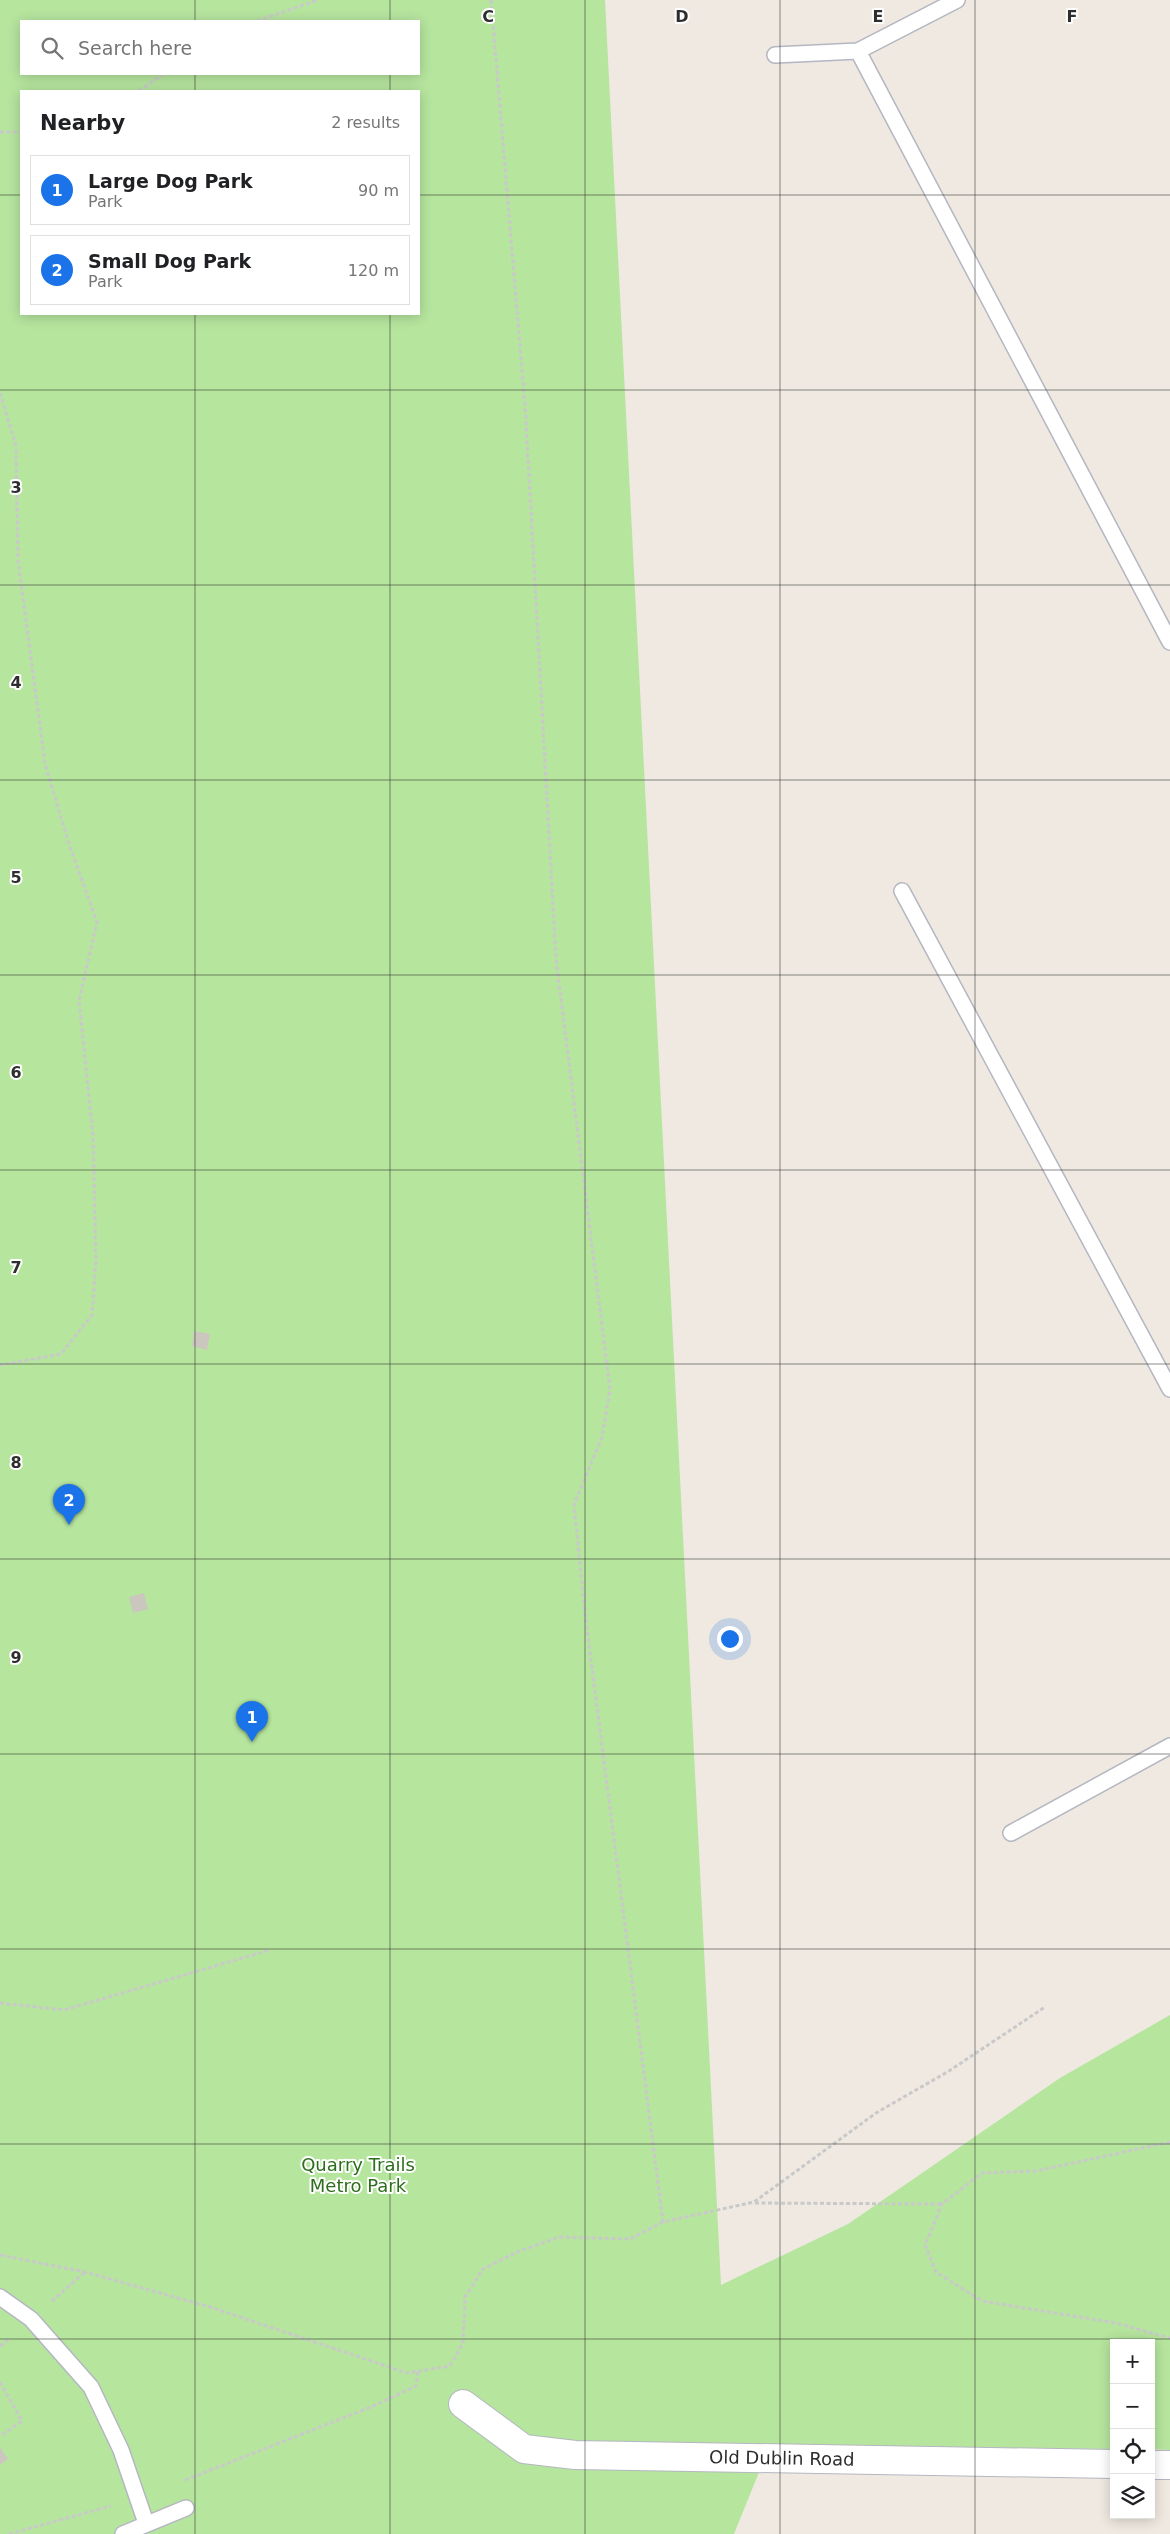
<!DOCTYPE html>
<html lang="en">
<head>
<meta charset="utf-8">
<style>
	body { margin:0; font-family:"DejaVu Sans",sans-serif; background:#f6f6f6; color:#202124 }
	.controls { position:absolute; right:15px; bottom:15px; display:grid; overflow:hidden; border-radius:0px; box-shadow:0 2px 12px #0003 }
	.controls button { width:45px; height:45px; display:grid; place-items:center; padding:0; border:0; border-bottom:1px solid #e0e0e0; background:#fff; color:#202124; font:25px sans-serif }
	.you { position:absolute; left:729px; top:1638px; width:18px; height:18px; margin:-12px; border:4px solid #fff; border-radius:50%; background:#1a73e8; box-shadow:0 0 0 8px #1a73e833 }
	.badge { display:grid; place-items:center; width:32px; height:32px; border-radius:50%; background:#1a73e8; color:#fff; font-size:16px; font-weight:700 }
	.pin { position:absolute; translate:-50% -41px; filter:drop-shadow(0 1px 2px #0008) }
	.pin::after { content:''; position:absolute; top:26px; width:18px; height:15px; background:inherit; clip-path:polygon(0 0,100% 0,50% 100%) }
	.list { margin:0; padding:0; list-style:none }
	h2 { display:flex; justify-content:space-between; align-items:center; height:65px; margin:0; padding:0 20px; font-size:21px }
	h2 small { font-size:16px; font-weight:400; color:#757577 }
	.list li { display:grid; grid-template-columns:32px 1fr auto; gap:15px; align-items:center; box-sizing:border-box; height:70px; margin:0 10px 10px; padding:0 10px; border:1px solid #e0e0e0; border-radius:0px }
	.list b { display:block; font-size:19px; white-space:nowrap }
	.list p { margin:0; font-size:16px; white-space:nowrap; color:#757577 }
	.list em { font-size:16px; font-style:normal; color:#757577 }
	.icon { flex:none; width:28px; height:28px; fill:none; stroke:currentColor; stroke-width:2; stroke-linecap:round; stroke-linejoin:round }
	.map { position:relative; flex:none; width:1170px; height:2534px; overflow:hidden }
	.search { position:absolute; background:#fff; box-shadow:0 2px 12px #0003; left:20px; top:20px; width:400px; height:55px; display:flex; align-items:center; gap:12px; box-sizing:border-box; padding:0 18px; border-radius:0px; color:#757577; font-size:19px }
	.panel { position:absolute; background:#fff; box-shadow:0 2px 12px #0003; left:20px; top:90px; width:400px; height:225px; border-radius:0px }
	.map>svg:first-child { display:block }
</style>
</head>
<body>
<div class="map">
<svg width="1170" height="2534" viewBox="0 0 1170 2534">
	<rect width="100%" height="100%" fill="#efe9e1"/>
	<path fill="#b6e59e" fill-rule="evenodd" d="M0 0H605L721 2285 848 2224 1060 2078 1170 2015V2450L1151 2449V2343H1114V2449L770 2445 734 2534H0ZM21 21H419V74H21ZM21 91H419V314H21Z"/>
	<g fill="#cbc7bf">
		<polygon points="194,1331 210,1334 207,1350 192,1346"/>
		<polygon points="144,1593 148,1609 133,1613 129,1597"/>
		<polygon points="0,2447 8,2459 0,2465"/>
	</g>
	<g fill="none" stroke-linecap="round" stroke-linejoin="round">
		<defs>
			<g id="service">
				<polyline points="858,51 1170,642"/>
				<polyline points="775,55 858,51 957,0"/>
				<polyline points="902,891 1170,1389"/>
				<polyline points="1011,1833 1170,1746"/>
				<polyline points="0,2297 31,2319 91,2387 121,2450 146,2523"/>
				<polyline points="123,2534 186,2508"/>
			</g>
			<g id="minor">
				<path id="s1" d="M463 2404 524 2449 575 2455 1114 2464"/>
				<polyline points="1151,2465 1170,2465"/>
			</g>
		</defs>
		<use href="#service" stroke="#b4b7c1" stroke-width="18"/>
		<use href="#minor" stroke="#b4b7c1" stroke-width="30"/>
		<g stroke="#c9c9c9" stroke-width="3" stroke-dasharray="4 2.5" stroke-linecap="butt">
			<polyline points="491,0 525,405 556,959 610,1390 602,1437 574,1505 585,1613 663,2222"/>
			<polyline points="257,21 318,0"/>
			<polyline points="139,91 163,74"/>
			<polyline points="0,132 21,132"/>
			<polyline points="0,393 16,446 18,560 45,764 69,844 97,922 79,1000 93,1136 96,1261 92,1315 61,1354 0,1365"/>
			<polyline points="0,2003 64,2010 270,1950"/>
			<polyline points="1170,2142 1036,2171 982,2173 942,2204 925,2245 936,2272 982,2301 1116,2323 1170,2338"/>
			<polyline points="755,2203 942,2204"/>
			<polyline points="0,2255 85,2272 210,2307 407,2373 450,2366 463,2343 465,2297 483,2269 517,2252 559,2237 630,2239 663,2222 754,2202 876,2113 949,2071 1045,2007"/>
			<polyline points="52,2301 85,2272"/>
			<polyline points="0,2346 9,2339"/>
			<polyline points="0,2382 22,2421 0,2436"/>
			<polyline points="185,2480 371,2407 416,2386 418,2371"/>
			<polyline points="9,2534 111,2506"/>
		</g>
		<use href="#service" stroke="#fff" stroke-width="15"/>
		<use href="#minor" stroke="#fff" stroke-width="28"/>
	</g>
	<path fill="none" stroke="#2e2e2e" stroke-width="1" stroke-opacity="0.55" d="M195 0V21M390 0V21M585 0V2534M780 0V2534M975 0V2534M195 74V91M390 74V91M0 195H21M419 195H1170M195 314V2534M390 314V2534M0 390H1170M0 585H1170M0 780H1170M0 975H1170M0 1170H1170M0 1364H1170M0 1559H1170M0 1754H1170M0 1949H1170M0 2144H1170M0 2339H1170"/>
	<g text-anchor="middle" stroke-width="4" stroke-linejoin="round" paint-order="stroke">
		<g font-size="18" fill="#2c6e1b" stroke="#fff">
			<text x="358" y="2171">Quarry Trails<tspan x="358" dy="21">Metro Park</tspan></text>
		</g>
		<g font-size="18" fill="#2e2e2e" stroke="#fff">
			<text dy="6" stroke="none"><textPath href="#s1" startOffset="334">Old Dublin Road</textPath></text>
		</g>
	</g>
	<g font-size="16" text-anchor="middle" font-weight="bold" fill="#2e2e2e" stroke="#fff" stroke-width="4" stroke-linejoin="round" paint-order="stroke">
		<text x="488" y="22">C</text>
		<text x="682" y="22">D</text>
		<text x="878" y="22">E</text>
		<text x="1072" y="22">F</text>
		<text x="16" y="493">3</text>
		<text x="16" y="688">4</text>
		<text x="16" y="883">5</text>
		<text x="16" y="1078">6</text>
		<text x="16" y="1273">7</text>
		<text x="16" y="1468">8</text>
		<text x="16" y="1663">9</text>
	</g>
</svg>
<div class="controls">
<button>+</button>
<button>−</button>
<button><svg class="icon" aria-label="locate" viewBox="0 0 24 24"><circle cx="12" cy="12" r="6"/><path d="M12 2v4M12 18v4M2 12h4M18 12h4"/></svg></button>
<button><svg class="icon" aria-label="layers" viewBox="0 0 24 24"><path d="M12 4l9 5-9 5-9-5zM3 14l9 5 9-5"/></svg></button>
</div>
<div class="you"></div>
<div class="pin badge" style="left:252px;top:1742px">1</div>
<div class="pin badge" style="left:69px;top:1525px">2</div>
<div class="search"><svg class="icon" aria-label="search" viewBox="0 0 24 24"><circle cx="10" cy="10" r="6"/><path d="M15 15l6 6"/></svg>Search here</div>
<section class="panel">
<h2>Nearby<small>2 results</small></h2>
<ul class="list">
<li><span class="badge">1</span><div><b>Large Dog Park</b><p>Park</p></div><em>90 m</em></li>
<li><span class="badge">2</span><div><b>Small Dog Park</b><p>Park</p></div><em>120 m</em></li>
</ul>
</section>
</div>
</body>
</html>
